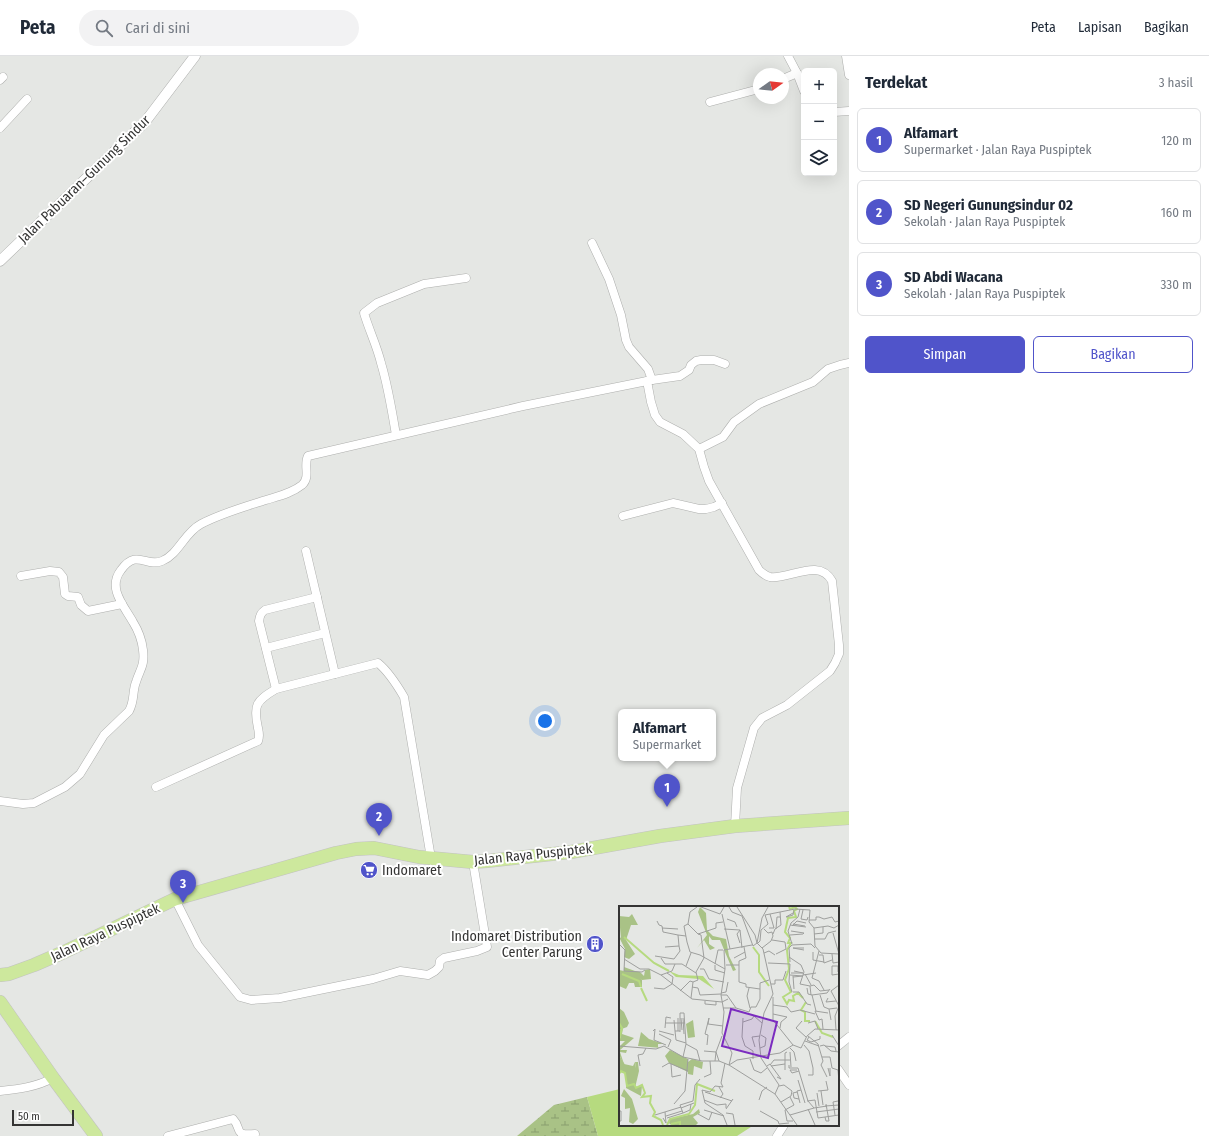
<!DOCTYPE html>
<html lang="id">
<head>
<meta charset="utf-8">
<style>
	body { margin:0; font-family:"Fira Sans Condensed",sans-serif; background:#f2f2f3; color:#1f2937 }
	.controls { position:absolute; right:12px; top:12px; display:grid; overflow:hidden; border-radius:6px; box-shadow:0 4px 16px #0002 }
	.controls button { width:36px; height:36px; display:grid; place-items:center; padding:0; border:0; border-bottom:1px solid #e0e1e3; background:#fff; color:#1f2937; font:20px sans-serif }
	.compass { position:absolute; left:753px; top:12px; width:36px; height:36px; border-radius:50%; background:#fff; box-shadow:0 4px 16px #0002; rotate:75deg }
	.scale { position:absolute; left:12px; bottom:10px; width:62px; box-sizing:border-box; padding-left:4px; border:2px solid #343433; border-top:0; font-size:11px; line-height:14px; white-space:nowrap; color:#343433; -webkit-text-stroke:3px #fff; paint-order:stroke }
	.you { position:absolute; left:545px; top:665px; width:14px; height:14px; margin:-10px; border:3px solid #fff; border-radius:50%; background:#1a73e8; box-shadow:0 0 0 6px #1a73e833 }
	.badge { display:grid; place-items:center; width:26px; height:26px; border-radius:50%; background:#5054ca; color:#fff; font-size:13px; font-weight:700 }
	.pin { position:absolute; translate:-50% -33px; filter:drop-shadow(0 1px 2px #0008) }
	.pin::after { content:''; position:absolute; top:21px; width:14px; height:12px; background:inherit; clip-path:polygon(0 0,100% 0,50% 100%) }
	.popup { position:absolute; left:618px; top:653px; width:98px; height:52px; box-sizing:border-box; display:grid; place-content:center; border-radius:6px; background:#fff; filter:drop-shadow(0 1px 3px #0005); font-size:13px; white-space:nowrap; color:#747a83 }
	.popup b { font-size:15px; color:#1f2937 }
	.popup::after { content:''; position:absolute; left:50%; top:100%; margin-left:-8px; border:8px solid transparent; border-top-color:#fff }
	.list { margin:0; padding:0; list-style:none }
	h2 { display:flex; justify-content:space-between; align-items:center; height:52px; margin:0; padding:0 16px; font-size:17px }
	h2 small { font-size:13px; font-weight:400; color:#747a83 }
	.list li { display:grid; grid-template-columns:26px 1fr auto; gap:12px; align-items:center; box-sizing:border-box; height:64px; margin:0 8px 8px; padding:0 8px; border:1px solid #e0e1e3; border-radius:6px }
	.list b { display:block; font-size:15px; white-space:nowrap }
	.list p { margin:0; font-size:13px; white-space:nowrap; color:#747a83 }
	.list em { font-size:13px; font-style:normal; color:#747a83 }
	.actions { display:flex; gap:8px; padding:12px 16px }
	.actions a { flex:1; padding:9px 0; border:1px solid #5054ca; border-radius:6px; text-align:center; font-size:14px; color:#5054ca }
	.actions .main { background:#5054ca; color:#fff }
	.icon { flex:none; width:22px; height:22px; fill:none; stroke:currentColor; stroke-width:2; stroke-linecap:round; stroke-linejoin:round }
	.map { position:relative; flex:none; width:849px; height:1080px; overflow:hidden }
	header { display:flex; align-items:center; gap:24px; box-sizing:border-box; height:56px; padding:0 20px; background:#fff; border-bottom:1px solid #e0e1e3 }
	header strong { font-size:19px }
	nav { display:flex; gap:22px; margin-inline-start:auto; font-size:14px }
	.search { width:280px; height:36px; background:#f2f2f3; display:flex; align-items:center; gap:10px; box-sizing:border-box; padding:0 14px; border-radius:22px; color:#747a83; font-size:15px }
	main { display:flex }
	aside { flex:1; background:#fff }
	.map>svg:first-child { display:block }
</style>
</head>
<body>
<header>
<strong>Peta</strong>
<div class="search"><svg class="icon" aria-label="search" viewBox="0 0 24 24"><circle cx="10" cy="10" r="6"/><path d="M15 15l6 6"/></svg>Cari di sini</div>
<nav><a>Peta</a><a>Lapisan</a><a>Bagikan</a></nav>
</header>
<main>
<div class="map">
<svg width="849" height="1080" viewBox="0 0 849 1080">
	<defs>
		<pattern id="wetland-marsh" width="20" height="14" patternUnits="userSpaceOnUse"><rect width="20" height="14" fill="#a9c286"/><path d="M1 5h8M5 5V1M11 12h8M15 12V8" fill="none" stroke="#8a9e6e"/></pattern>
	</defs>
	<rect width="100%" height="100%" fill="#e5e7e4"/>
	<polygon fill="url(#wetland-marsh)" points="587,1041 598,1080 517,1080 554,1049"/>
	<polygon fill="#b6da7f" points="620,1033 620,1069 754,1069 737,1080 598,1080 587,1041"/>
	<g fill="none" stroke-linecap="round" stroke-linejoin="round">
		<defs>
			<g id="minor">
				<polyline points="846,0 849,19"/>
				<polyline points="797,17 804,35"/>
				<polyline points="783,23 797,17 788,0"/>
				<polyline points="0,24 3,21"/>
				<polyline points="710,46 759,33"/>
				<polyline points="834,56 849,55"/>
				<polyline points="0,72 27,43"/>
				<polyline points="592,187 609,223 621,259 626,284 629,291 648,313 652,324"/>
				<path d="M647 325 651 346 655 359 660 366 683 378 699 393 704 411 709 425 759 514C762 517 766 520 770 521 789 524 819 501 832 525L839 589V598L835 607 830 615 787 649 762 662 754 672 737 732 735 770"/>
				<path d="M396 379C392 355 388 330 381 307 377 290 369 274 364 257L377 247 424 228 466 222"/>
				<polyline points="699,393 723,381 734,366 759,348 813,326 828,313 840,309 849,307"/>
				<polyline points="623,460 673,447 699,453 706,453 714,451 722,447"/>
				<polyline points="306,495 335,618"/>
				<polyline points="21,520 50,515 59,516 63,521 65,538 68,540 78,541 81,549 88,555 122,548"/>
				<polyline points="266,592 325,577"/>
				<path d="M276 633 259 565C260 559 261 557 265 554L317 541"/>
				<path d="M156 731 258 685C260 680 259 677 258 672 253 649 256 645 276 633L378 607C389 616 397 629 404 641L431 802"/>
				<path d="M0 745 23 748 34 747 65 731 80 718 104 679 129 655C135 644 132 636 136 626 140 613 145 610 143 594 142 585 138 574 133 566 124 550 107 532 121 514 137 492 146 512 162 505 179 498 184 477 201 468 222 457 244 451 266 444 279 440 292 437 302 429 311 421 303 409 308 400L523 350 652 324 680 320 689 314 691 309 696 305 701 304H714L725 308"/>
				<polyline points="175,843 198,889 240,941 251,944 280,942 373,923 400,915 428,919 435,915 439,911 440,905 444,902 477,895 487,891 473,806"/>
				<polyline points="838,990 849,981"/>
				<polyline points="838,1013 849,1029"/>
				<path d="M0 1035C19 1033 36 1031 53 1022"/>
				<path d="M168 1080 233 1063C243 1073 232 1080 255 1078"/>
				<polyline points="777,1080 784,1069"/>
			</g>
			<polyline id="tertiary" points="0,205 145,66 195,0"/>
			<g id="primary">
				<polyline points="0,919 9,918 34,909 64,896 175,843 336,797 356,793 374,792 419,801 473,806 487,805 571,796 660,780 735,770 849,762"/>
				<polyline points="0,946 53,1022 96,1080"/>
			</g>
		</defs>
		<use href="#minor" stroke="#aeafad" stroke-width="9"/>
		<use href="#tertiary" stroke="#aeafad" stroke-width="11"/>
		<use href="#primary" stroke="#c2c2c2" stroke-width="14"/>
		<use href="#minor" stroke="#fff" stroke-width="8"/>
		<use href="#tertiary" stroke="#fff" stroke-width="10"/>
		<use href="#primary" stroke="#cde89d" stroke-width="13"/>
	</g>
	<defs>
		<symbol id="supermarket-disc" viewBox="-11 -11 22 22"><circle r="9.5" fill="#5054ca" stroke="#fff"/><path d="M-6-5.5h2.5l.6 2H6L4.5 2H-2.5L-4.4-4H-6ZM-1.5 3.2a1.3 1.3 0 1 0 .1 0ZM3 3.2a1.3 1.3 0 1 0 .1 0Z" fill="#fff"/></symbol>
		<symbol id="building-disc" viewBox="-11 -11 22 22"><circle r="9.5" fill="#5054ca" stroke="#fff"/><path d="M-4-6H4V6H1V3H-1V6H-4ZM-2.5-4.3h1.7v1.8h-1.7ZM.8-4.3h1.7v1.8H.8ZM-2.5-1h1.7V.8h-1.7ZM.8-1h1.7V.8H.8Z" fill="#fff"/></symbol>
	</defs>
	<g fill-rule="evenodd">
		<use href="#supermarket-disc" x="359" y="804" width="20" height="20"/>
		<use href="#building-disc" x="585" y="878" width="20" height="20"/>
	</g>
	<g text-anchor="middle" stroke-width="4" stroke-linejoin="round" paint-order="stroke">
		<g font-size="14" fill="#343433" stroke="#fff">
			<text transform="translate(84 123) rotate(-44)" y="5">Jalan Pabuaran–Gunung Sindur</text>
			<text transform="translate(533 798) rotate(-6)" y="5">Jalan Raya Puspiptek</text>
			<text transform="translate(105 876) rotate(-25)" y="5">Jalan Raya Puspiptek</text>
		</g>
		<g font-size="14" fill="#343433" stroke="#fff" text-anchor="start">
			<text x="382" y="819">Indomaret</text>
			<text x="582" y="885" text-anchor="end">Indomaret Distribution<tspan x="582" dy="16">Center Parung</tspan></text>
		</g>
	</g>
	<g transform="translate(619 850)">
		<rect width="220" height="220" fill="#e5e7e4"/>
		<path d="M13 8 19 19H12L7 34 2 33 0 10 10 11ZM5 61 16 65 23 74V81H16L15 77H10L7 83 0 80V64L5 65ZM0 102 5 106 10 117 8 121 0 124 2 129 0 132ZM0 149 8 162H17L16 156H19L20 165 16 182 23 180 22 190 7 182V167L0 166ZM5 183 13 193 19 213 14 218 10 216 11 202 6 203V192L2 190Z" fill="#a9c286"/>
		<path d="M0 31 7 34 16 48 10 53 5 51 6 43ZM31 63 32 73 23 74 16 68V65L21 66 25 70 26 64ZM4 122 3 128 15 132 1 144H8L7 147 1 146 5 158 14 160 16 156 17 162 10 167 0 149 1 140 6 135H0L2 130 0 124ZM22 126 30 133 45 138H39V141L42 142 19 140ZM51 144 69 153V156L73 153 84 156 83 163 75 160 74 169 69 168V166L50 157 46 150Z" fill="#a9c286"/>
		<path d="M81 1 87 7 88 24 94 30 107 33 110 50 117 64 114 65 101 34H93L90 30V38L96 42 91 44 85 34 78 42 88 29 79 6Z" fill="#a9c286"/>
		<path d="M80 203 81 207 74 211 79 217 77 219H52L50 217 51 213 74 208Z" fill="#a9c286"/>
		<path d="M74 114 76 131 69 132 67 118Z" fill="#a9c286"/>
		<path d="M50 65 60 69 84 70 95 83 80 73 57 71Z" fill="#b6da7f"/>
		<path fill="none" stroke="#b6da7f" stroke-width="2" d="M170 1 171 3 176 1 178 3 175 5 177 11 169 12 166 26 171 32 169 37H172L168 44 170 63 166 74 172 86 164 91 168 98 170 94 175 95 174 90 179 87 184 92M5 31 35 57 50 65M134 41 140 49V66L150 80M3 68 20 75 22 81M22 82 28 95M187 96 182 104 186 106V115H191M196 115 203 127 214 131M0 117 3 122 0 134M0 168 2 165 6 167 8 180 15 178 17 182 23 179 26 187 23 191 32 190 31 197 36 206 34 210 42 214 44 219M52 218 61 216V219M48 219 51 213 70 208 76 199 78 178 96 185"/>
		<path fill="none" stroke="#9e9f9d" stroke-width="1" d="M78 1 71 6 69 18 65 20 68 36 71 46 81 49 106 63 102 89 105 106 103 127 113 147 110 159M82 1 101 8 105 1M110 1 113 6 123 10 134 40 138 37 136 29 118 1M149 1 143 12 138 37 144 43 154 88 145 107 140 134 142 152 160 179 156 188 178 219M184 4 182 13 188 14 189 11M174 7 167 11 174 9 175 4M103 8 111 43M108 13 116 16 118 21M190 14H197V11H200L205 13 213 11 216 16 220 15M38 15 40 19 43 20 44 26 59 29M69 18 79 28 97 22V17L104 16M174 18 186 20M171 19 187 21M173 20 178 15 187 17M43 22 59 23M150 22H155L151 8M195 22 209 20 215 22 220 19M105 23 121 24 123 42M157 23 158 11H161M121 24 118 28 121 37M172 25 185 27 184 28M214 27 220 48M154 28 156 23 162 19 161 6M195 28 204 27V21M171 29 184 28M195 33H206L209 27 217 25M153 34 166 36 167 43 157 48M139 37 141 35 142 24 149 18 146 9 176 3 191 4 190 16 195 22 196 40 202 47 220 48M0 38 6 44 5 65 23 66 26 64M173 38 169 25 172 17 179 11 181 3M60 40 59 29 67 30M46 41 60 40 61 45M143 42 152 35 154 30 153 26 149 27 145 23M185 44 174 42H185M200 45 193 72 200 75 205 84M194 46V54L205 56M145 47 150 45 156 49M213 48 214 57 220 56M200 49H204L205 57 213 54M36 50 55 53 61 45M170 51 182 59 185 66 181 78 191 80 192 89M42 52 46 58H56M115 52 126 46M5 53 21 63H30L42 69 73 93 103 96 109 93M171 56 170 42 173 39 192 38 196 42M149 57 171 58M96 58 99 44H104M171 58 170 76 173 86M96 59V64L106 67M107 59H120M67 60 72 47M81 63H85L90 73 105 76M106 63 105 44 133 39M219 66V60H213V69L220 68M48 67 54 71 53 78M172 67H184L175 65M186 68 192 79M42 69 53 65 56 58H63L77 67M171 69 184 70 174 71M184 69 197 67M174 70 175 83M120 76V55L127 52 125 41M120 76 127 78V81L141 83M152 78H156V74H164L167 65M191 80 195 79 201 85 210 84M73 81 79 82 81 89 102 88M35 82 45 83 53 78M130 82 128 90 131 102M188 82 189 88 193 89 208 87 211 83M61 85 71 75 74 76M174 86H180L188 98 192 99M102 87 107 86 109 76M102 89H108L117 102M193 89 197 105M201 89 205 101 210 103M154 91V114L174 139M72 92 74 76 79 74 77 66 85 52 82 29 79 28M209 92 207 96 217 95M86 95V98L97 99V95M154 99 168 101 172 106 181 104 196 108M104 102H117L130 106 132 101H137L141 93V77L150 74M154 108 168 111M59 112V125M62 112 63 124M64 112 65 128M124 112 123 131 126 140 134 145V153M55 114 56 125H61M212 114 210 103 218 102M183 115 177 122 187 131M124 116 133 113 135 110 143 117M47 117H66M189 117 196 115 199 123M89 118 104 120M46 122 47 111 52 112M161 122 162 116 168 111M204 123 203 113 200 114 196 105 209 107M217 124 216 110 220 100 212 85 220 79M34 125 36 123 35 134 47 139M40 125 55 129M56 125 57 134 67 137M61 126V107H65L67 138 64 151M40 128 52 134 49 141M213 129 220 140M189 130 199 138 204 155 202 159 208 171M190 131 188 134 192 136 201 133V130M186 135 200 140M67 138 78 144 81 155M88 139 89 129 86 128 90 112 89 118M185 139 190 145 194 162V169H189M0 140 37 143 45 140 64 151 83 155H100L110 159 118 154 161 147 174 139 182 142 188 130 196 123 220 124M201 140 205 139 212 145 220 146M206 140 216 141 217 145M136 141 133 131 141 130M141 142 146 140 147 132 142 129M171 142 175 146 177 155M85 145 97 146 96 155M171 146 172 161M203 151H211L213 162 219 164 220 176M131 153 135 164 142 167 148 162M100 155 97 146 103 130M106 157 102 177 104 181 96 180 91 186 83 184 86 197 104 209 108 219M52 158 53 171 62 169M110 159 156 188M151 159 155 154H171M170 159V162H179L189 195 195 202 208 200M21 160 19 149 24 148 27 142M148 160 151 158 162 173 158 171M152 160 166 158M43 161 50 157 69 165M209 162 211 170V162M166 164V147L168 146M178 164H171L173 167 180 165M85 171 92 168 91 155M179 174 186 197M160 180 165 179 173 185 172 190 162 196M100 181 104 188 101 192M199 185 209 184 207 175M202 185 204 199M86 186 113 195M178 186 174 187 175 192 180 193M198 187 200 200M171 191 175 199 166 204 168 215H174M85 194 98 199 107 198V202M140 194 143 185 148 181M188 195 196 194 199 212 220 209M181 197 178 185 182 184M55 198 66 185 69 153M206 200 220 199M62 202 75 197M107 203 114 193M189 203 196 219M85 204 105 210M0 205H2V215H0M141 205 159 215 160 218 170 217M197 206 220 203M64 207 71 204 72 198M107 207 114 208 116 219M79 208 90 214 93 206M36 209 62 201M171 209 195 202M216 209 214 196 219 195M47 210 63 205M206 211 207 215H210L207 198M44 212 47 217 46 206M48 212 64 207 61 199 74 195 76 179 81 173"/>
		<path fill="#7b2cbf" fill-opacity="0.15" stroke="#7b2cbf" stroke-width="2" d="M112 103 158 116 149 152 103 140Z"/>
		<rect width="220" height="220" fill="none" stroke="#343433" stroke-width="2"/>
	</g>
</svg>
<div class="controls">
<button>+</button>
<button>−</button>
<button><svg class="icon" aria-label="layers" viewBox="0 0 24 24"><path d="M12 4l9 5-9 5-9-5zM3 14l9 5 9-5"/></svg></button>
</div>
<svg class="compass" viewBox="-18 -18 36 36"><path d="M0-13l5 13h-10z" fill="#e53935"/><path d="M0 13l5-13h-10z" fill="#747a83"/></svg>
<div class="scale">50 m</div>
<div class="you"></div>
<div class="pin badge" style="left:667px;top:751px">1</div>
<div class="popup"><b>Alfamart</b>Supermarket</div>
<div class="pin badge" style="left:379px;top:780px">2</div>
<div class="pin badge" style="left:183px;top:847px">3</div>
</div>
<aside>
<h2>Terdekat<small>3 hasil</small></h2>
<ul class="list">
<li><span class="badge">1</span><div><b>Alfamart</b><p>Supermarket · Jalan Raya Puspiptek</p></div><em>120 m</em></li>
<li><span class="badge">2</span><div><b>SD Negeri Gunungsindur 02</b><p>Sekolah · Jalan Raya Puspiptek</p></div><em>160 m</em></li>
<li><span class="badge">3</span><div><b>SD Abdi Wacana</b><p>Sekolah · Jalan Raya Puspiptek</p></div><em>330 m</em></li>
</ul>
<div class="actions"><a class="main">Simpan</a><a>Bagikan</a></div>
</aside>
</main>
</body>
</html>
